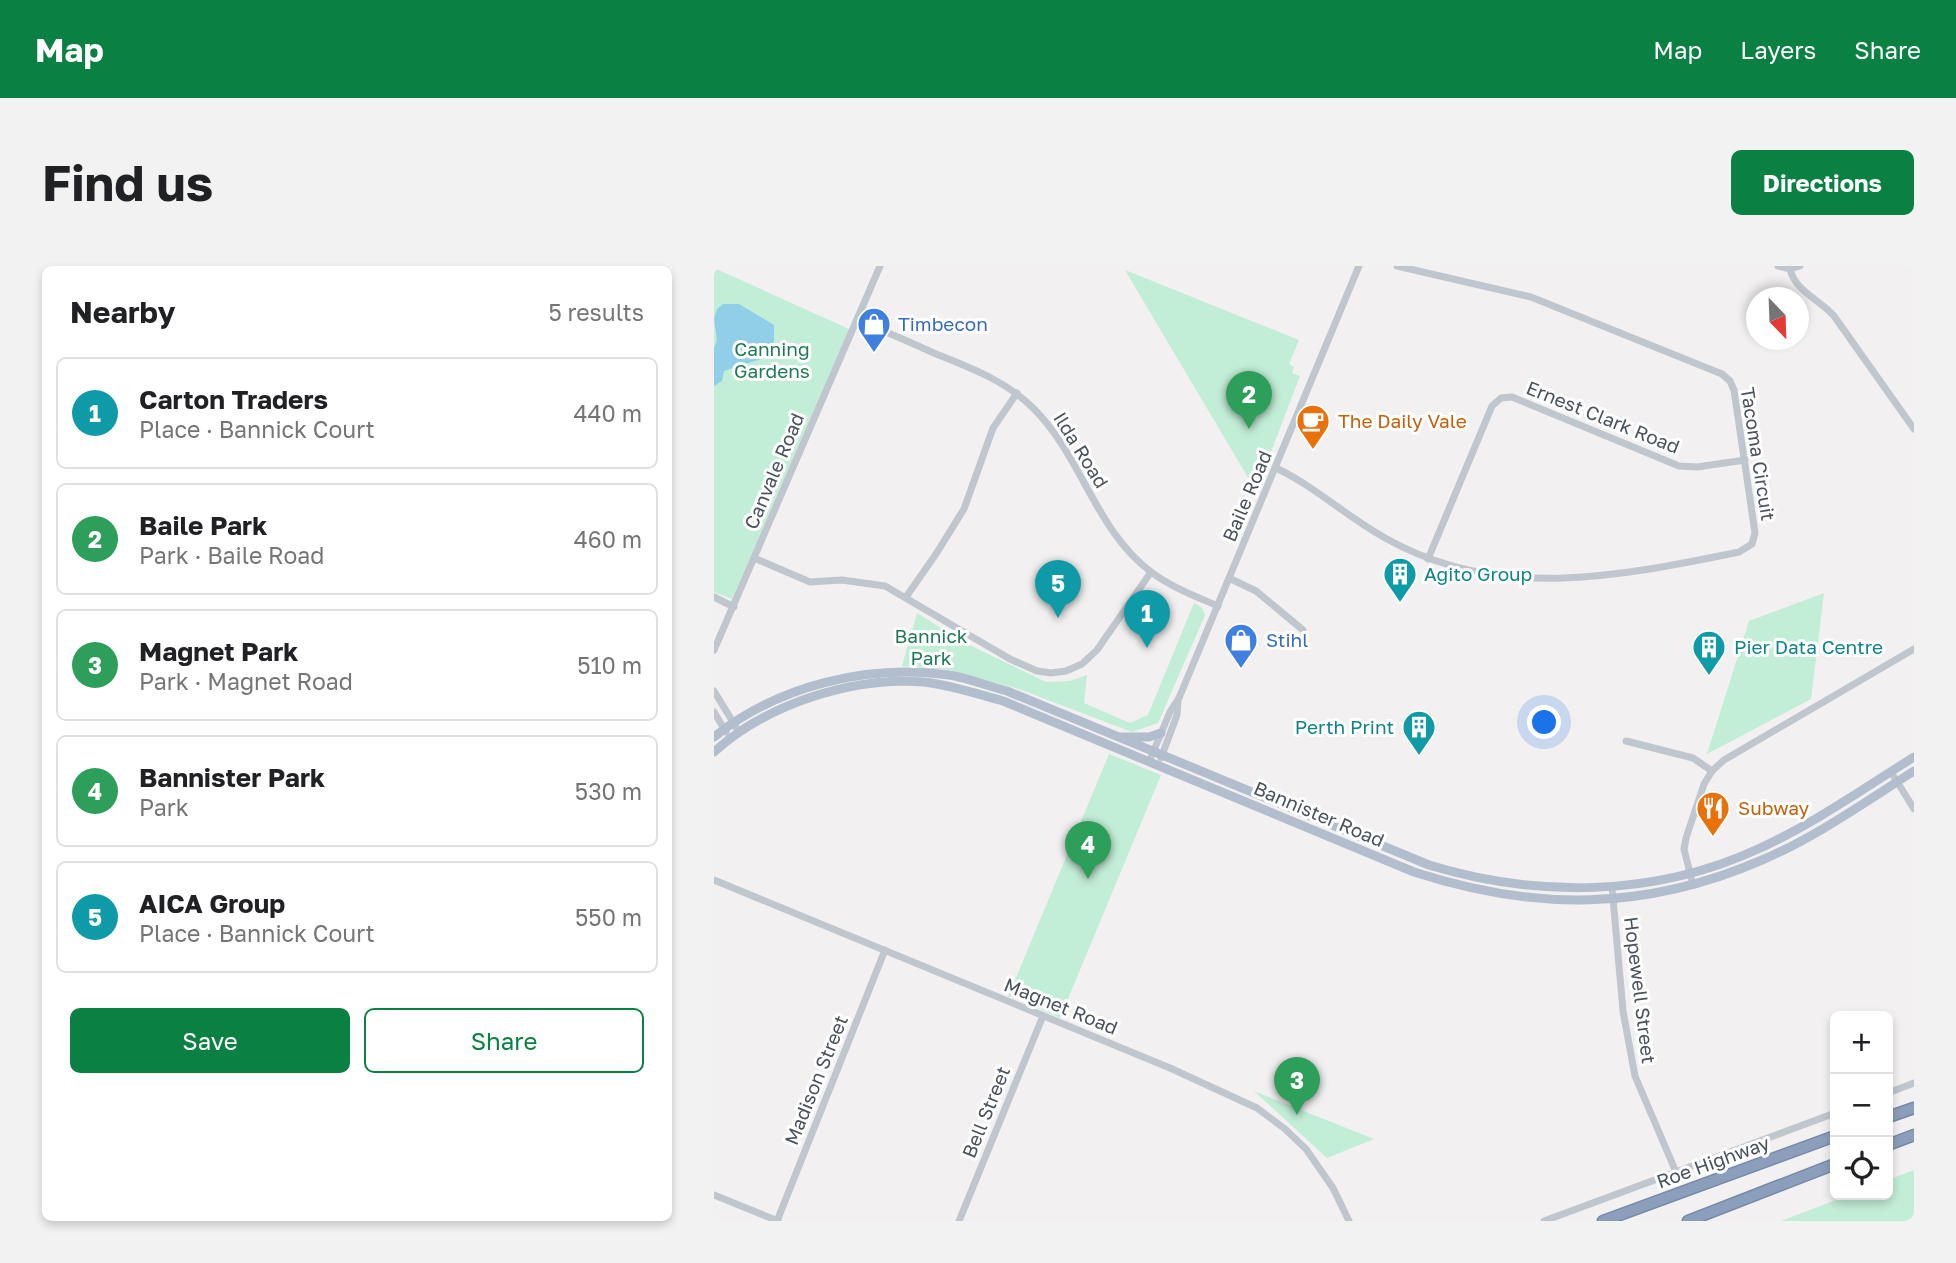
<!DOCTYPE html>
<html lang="en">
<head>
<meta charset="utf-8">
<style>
	body { margin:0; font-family:"Golos Text",sans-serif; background:#f2f2f2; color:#202124 }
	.controls { position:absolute; right:21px; bottom:21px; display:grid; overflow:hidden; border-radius:10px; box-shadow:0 4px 10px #0003 }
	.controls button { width:63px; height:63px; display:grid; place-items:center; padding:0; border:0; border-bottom:2px solid #e0e0e0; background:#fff; color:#202124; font:35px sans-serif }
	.compass { position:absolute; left:1032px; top:21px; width:63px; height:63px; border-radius:50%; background:#fff; box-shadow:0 4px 10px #0003; rotate:157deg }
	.you { position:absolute; left:831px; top:457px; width:24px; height:24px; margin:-18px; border:5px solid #fff; border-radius:50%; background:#1a73e8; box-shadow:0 0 0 10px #1a73e833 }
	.badge { display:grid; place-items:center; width:46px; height:46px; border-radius:50%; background:#0b8043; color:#fff; font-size:23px; font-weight:700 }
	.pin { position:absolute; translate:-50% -58px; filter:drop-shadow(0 2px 4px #0008) }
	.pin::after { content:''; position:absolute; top:37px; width:24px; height:21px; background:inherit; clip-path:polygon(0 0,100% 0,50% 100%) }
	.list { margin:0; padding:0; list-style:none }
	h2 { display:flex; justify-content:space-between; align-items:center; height:91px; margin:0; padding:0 28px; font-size:30px }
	h2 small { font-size:23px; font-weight:400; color:#757577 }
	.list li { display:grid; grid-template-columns:46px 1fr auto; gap:21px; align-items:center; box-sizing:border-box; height:112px; margin:0 14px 14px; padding:0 14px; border:2px solid #e0e0e0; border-radius:10px }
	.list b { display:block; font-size:26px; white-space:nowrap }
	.list p { margin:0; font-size:23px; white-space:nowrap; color:#757577 }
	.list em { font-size:23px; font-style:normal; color:#757577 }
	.actions { display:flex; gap:14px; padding:21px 28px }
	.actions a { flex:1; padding:16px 0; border:2px solid #0b8043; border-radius:10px; text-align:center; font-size:24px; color:#0b8043 }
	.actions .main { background:#0b8043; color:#fff }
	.icon { flex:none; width:38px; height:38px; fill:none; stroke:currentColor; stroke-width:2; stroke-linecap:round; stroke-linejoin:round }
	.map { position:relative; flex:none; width:1200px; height:955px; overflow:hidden; border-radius:10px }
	header { display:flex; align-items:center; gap:42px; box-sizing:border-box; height:98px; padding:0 35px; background:#0b8043; color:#fff }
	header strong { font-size:33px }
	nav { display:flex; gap:38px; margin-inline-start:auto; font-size:24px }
	.intro { display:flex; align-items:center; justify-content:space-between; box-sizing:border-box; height:168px; padding:0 42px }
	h1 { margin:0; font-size:49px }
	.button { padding:18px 32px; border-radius:10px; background:#0b8043; color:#fff; font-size:24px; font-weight:700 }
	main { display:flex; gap:42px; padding:0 42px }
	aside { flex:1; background:#fff; border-radius:10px; box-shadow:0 4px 10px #0003 }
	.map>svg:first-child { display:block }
</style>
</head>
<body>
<header>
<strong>Map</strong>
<nav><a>Map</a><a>Layers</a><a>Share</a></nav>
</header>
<div class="intro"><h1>Find us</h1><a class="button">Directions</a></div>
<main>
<aside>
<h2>Nearby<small>5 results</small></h2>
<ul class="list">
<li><span class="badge" style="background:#0f9aa8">1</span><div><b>Carton Traders</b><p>Place · Bannick Court</p></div><em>440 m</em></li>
<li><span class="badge" style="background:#2e9e5b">2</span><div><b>Baile Park</b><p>Park · Baile Road</p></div><em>460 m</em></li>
<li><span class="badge" style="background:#2e9e5b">3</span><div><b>Magnet Park</b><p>Park · Magnet Road</p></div><em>510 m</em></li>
<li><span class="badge" style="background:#2e9e5b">4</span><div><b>Bannister Park</b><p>Park</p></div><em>530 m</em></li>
<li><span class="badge" style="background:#0f9aa8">5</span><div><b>AICA Group</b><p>Place · Bannick Court</p></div><em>550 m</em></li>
</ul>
<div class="actions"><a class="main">Save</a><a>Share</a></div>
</aside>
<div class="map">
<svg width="1200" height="955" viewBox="0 0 1200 955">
	<rect width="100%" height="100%" fill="#f2f0f0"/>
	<g fill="#c2edd6">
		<polygon points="0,2 135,63 18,333 0,326"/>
		<polygon points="411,4 585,74 575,98 580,101 578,107 586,110 542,225"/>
		<polygon points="1110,327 1097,433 993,488 1035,355"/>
		<polygon points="480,337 488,342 491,349 444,457 418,466 305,423 236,404 188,400 203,347 249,376 332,416 356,415 373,409 370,437 416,457 434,449"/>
		<polygon points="395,488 447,509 346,752 299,731 294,731"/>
		<polygon points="540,825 660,873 613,892"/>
		<polygon points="1200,904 1200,955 1067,955 1135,929 1174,929 1174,914"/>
	</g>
	<polygon fill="#91cee7" points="9,38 25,38 60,59 60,75 50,92 10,105 8,115 0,120 0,82 3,74 0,53 3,43"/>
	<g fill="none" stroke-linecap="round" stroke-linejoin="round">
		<defs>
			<g id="highway">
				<polyline points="1174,851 1200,842"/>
				<polyline points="1174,879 1200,869"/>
				<polyline points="889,955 1121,870"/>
				<polyline points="974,955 1121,898"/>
			</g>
		</defs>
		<use href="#highway" stroke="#7689a7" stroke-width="13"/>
		<g stroke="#bfc6ce" stroke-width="7">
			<polyline points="1064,0 1076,3 1086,0"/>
			<path d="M1076 3C1081 25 1106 34 1120 50L1200 163"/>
			<path d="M143 54C170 65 196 76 222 88 257 102 292 115 319 142 368 190 381 264 437 306 457 321 481 330 504 340"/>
			<path d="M562 202C602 221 634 252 673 273 785 336 907 310 1025 286L1038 278 1041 267 1020 124 1016 115 1008 108 817 31 683 0"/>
			<polyline points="40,292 96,316 128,314 171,320 296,393 323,405 337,407 352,405 368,398 383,384 437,306"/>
			<polyline points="714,293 778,140 787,132 798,131 965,200 983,201 1031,194"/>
			<polyline points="515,312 542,325 589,364"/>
			<polyline points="0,331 20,341"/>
			<polyline points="192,331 222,288 250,243 279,162 303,127"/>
			<polyline points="0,384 166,0"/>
			<polyline points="0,425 25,466"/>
			<polyline points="0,446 12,466"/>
			<polyline points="912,475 979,492 998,505"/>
			<polyline points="447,492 463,449 464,436"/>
			<polyline points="435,496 456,446 465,432 645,0"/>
			<polyline points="1177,506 1200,543"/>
			<polyline points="0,614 456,802 543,842 571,863 592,883 619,922 635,955"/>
			<polyline points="979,619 970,583 972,572 990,518 998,505 1010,494 1200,383"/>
			<polyline points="898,621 909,745 921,810 962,906"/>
			<polyline points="1174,827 1200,817"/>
			<polyline points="0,929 64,955"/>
			<polyline points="63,955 171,684"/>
			<polyline points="245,955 329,750"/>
			<polyline points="830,955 1121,847"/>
		</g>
		<g stroke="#b2bdcd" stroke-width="9">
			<path d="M0 471C65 419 154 398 235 409 254 412 274 420 293 425L715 599C823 632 940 631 1044 583 1099 558 1149 523 1200 491"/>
			<polyline points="407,471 435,471 447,467"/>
			<path d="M0 486C53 438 139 410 210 416 237 419 263 428 289 435L700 606C820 645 931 645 1048 594 1102 571 1151 536 1200 505"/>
		</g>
		<use href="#highway" stroke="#8b9ebc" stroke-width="10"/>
	</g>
	<defs>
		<symbol id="shop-pin" viewBox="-11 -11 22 30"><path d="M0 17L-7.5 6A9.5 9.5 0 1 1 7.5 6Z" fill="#3f7fe0" stroke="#fff"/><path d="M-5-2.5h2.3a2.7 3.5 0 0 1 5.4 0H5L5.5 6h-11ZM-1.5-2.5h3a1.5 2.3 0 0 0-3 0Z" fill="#fff"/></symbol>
		<symbol id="cafe-pin" viewBox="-11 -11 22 30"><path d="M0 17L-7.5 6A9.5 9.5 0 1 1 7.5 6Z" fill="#e8710a" stroke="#fff"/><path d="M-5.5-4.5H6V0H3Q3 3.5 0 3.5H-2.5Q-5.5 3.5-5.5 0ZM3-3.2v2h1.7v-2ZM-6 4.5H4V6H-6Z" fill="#fff"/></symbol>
		<symbol id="building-pin" viewBox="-11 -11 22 30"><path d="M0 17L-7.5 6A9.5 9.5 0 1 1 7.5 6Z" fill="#0f9aa8" stroke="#fff"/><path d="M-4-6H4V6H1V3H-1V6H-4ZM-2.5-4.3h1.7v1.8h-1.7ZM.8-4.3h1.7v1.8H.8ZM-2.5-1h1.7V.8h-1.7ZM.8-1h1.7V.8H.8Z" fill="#fff"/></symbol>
		<symbol id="restaurant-pin" viewBox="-11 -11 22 30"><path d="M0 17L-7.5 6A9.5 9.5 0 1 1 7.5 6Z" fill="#e8710a" stroke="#fff"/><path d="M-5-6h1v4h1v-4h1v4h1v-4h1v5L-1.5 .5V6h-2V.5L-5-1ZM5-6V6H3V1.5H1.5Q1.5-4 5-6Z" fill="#fff"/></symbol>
	</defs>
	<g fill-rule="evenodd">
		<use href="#shop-pin" x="141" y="39" width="38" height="52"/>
		<use href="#cafe-pin" x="580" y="136" width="38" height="52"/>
		<use href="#building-pin" x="667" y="289" width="38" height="52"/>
		<use href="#shop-pin" x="508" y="355" width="38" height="52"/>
		<use href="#building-pin" x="976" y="362" width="38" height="52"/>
		<use href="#building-pin" x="686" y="442" width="38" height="52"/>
		<use href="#restaurant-pin" x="980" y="523" width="38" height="52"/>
	</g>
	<g text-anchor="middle" stroke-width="6" stroke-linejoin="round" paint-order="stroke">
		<g font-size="19" fill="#366cbe" stroke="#fff" text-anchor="start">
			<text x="184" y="65">Timbecon</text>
			<text x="552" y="381">Stihl</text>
		</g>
		<g font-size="19" fill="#1d7a54" stroke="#fff">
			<text x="58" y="90">Canning<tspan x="58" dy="22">Gardens</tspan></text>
			<text x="217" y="377">Bannick<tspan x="217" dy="22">Park</tspan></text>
		</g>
		<g font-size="19" fill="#49525c" stroke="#fff">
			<text transform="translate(889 151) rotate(22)" y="7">Ernest Clark Road</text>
			<text transform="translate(367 184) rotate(58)" y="7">Ilda Road</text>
			<text transform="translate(1044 188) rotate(81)" y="7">Tacoma Circuit</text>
			<text transform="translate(60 205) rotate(-67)" y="7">Canvale Road</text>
			<text transform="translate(533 230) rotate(-67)" y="7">Baile Road</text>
			<text transform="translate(605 548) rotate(23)" y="7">Bannister Road</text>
			<text transform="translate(926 724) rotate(83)" y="7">Hopewell Street</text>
			<text transform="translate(347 740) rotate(22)" y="7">Magnet Road</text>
			<text transform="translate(102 814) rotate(-68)" y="7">Madison Street</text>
			<text transform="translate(272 846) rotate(-68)" y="7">Bell Street</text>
			<text transform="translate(999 896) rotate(-20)" y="7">Roe Highway</text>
		</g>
		<g font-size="19" fill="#c56008" stroke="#fff" text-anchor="start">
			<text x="624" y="162">The Daily Vale</text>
			<text x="1024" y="549">Subway</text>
		</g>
		<g font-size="19" fill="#0d838f" stroke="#fff" text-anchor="start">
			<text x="710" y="315">Agito Group</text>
			<text x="1020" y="388">Pier Data Centre</text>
			<text x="680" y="468" text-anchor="end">Perth Print</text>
		</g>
	</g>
</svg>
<div class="controls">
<button>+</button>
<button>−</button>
<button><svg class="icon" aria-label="locate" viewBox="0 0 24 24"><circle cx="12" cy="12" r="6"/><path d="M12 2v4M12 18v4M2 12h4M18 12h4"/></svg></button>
</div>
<svg class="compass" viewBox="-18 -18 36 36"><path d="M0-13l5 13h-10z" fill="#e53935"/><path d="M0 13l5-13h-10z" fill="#757577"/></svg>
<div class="you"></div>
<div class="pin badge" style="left:433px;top:382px;background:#0f9aa8">1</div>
<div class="pin badge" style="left:535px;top:163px;background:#2e9e5b">2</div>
<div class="pin badge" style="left:583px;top:849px;background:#2e9e5b">3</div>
<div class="pin badge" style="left:374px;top:613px;background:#2e9e5b">4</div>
<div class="pin badge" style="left:344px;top:352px;background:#0f9aa8">5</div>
</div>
</main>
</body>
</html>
